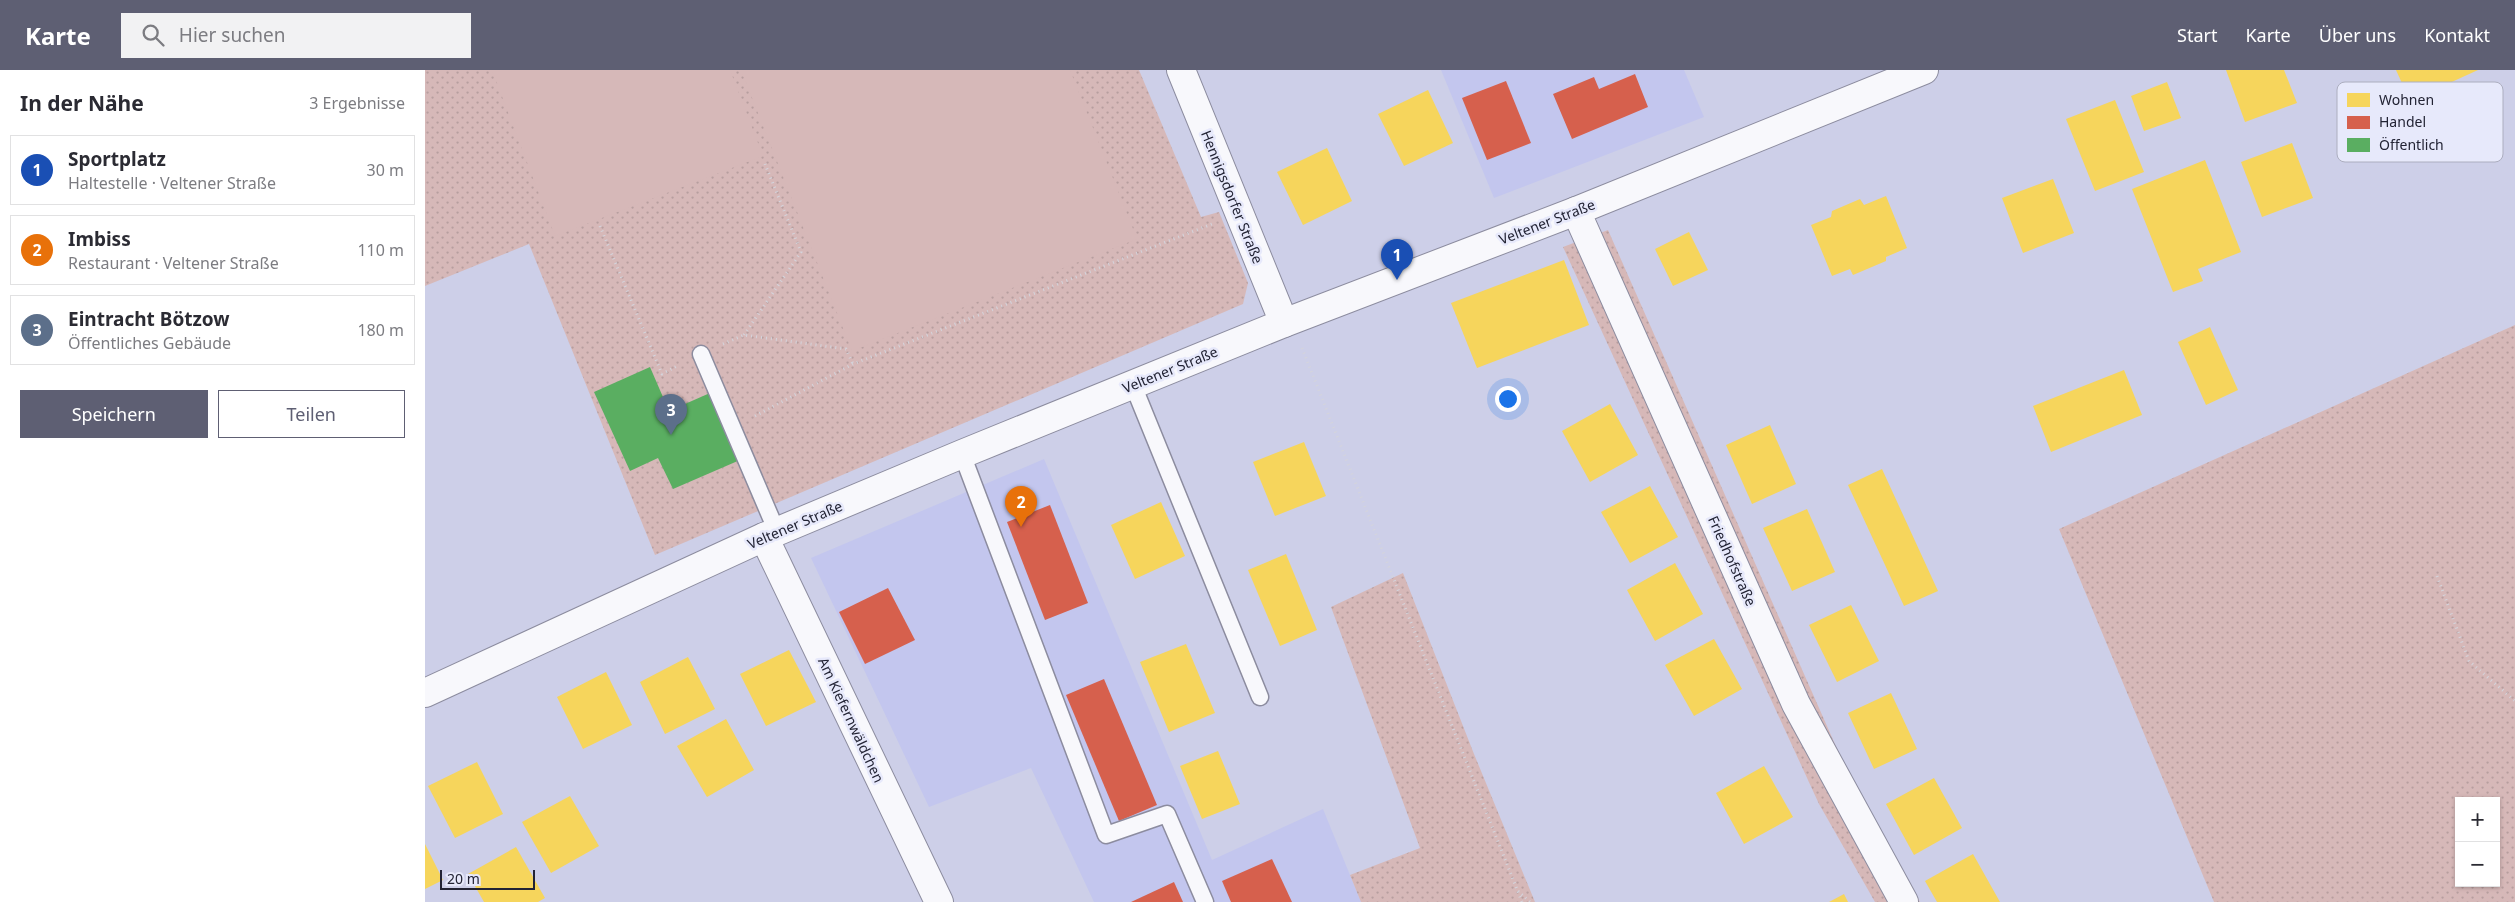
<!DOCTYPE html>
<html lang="de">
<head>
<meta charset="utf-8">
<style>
	body { margin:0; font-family:"Noto Sans",sans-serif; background:#f2f2f3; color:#2b2b33 }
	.controls { position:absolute; right:15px; bottom:15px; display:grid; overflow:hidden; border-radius:0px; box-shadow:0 1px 4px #0004 }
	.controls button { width:45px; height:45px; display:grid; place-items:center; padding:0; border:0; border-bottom:1px solid #e1e1e2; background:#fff; color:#2b2b33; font:25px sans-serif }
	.scale { position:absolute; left:15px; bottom:12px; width:95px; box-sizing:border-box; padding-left:5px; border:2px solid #222334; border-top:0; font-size:14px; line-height:18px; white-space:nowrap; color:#222334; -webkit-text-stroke:4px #e7e9fb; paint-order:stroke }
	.you { position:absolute; left:1082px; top:328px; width:18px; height:18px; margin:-12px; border:4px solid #fff; border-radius:50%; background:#1a73e8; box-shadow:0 0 0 8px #1a73e833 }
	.badge { display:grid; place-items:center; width:32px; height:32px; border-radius:50%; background:#5e5f73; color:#fff; font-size:16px; font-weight:700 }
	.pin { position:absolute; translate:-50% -41px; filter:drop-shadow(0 1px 2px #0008) }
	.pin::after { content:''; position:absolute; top:26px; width:18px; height:15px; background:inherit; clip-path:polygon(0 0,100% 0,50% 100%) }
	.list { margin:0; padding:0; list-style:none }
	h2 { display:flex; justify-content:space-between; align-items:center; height:65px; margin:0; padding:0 20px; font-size:21px }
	h2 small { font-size:16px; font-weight:400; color:#7c7c81 }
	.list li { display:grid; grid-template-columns:32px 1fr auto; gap:15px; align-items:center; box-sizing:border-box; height:70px; margin:0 10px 10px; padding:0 10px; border:1px solid #e1e1e2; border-radius:0px }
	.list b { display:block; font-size:19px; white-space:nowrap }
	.list p { margin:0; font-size:16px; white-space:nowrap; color:#7c7c81 }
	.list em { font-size:16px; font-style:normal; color:#7c7c81 }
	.actions { display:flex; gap:10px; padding:15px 20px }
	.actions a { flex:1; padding:11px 0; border:1px solid #5e5f73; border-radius:0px; text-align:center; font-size:18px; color:#5e5f73 }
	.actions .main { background:#5e5f73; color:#fff }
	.icon { flex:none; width:28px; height:28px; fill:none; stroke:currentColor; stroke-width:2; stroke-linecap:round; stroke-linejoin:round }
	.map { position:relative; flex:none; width:2090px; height:832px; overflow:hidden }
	header { display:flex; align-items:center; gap:30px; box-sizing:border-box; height:70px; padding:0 25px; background:#5e5f73; color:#fff }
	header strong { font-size:24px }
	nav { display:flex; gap:28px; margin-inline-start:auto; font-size:18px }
	.search { width:350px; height:45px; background:#f2f2f3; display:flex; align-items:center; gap:12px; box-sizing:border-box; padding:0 18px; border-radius:0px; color:#7c7c81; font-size:19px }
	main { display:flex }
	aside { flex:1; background:#fff }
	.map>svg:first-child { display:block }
</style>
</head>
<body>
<header>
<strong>Karte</strong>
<div class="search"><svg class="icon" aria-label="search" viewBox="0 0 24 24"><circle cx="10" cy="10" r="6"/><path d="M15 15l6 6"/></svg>Hier suchen</div>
<nav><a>Start</a><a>Karte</a><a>Über uns</a><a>Kontakt</a></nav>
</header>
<main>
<aside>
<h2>In der Nähe<small>3 Ergebnisse</small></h2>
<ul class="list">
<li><span class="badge" style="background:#1a4fb4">1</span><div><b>Sportplatz</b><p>Haltestelle · Veltener Straße</p></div><em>30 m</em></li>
<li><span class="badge" style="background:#e8710a">2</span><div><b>Imbiss</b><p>Restaurant · Veltener Straße</p></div><em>110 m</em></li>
<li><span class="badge" style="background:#5c6f8a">3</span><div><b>Eintracht Bötzow</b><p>Öffentliches Gebäude</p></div><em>180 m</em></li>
</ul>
<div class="actions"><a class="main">Speichern</a><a>Teilen</a></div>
</aside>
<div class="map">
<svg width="2090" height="832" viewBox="0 0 2090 832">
	<defs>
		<pattern id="grass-dots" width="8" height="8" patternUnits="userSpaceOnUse" patternTransform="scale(1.25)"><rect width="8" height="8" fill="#d6b8b8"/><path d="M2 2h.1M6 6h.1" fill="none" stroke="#b79e9f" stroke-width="1.8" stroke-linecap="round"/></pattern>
	</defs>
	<rect width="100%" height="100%" fill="#cdcfe8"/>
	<g fill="#c3c6ee">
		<polygon points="1016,0 1259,0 1279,47 1069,128"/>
		<polygon points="619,389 787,790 898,739 936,832 669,832 606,698 504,737 386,488"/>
	</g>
	<g fill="url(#grass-dots)" fill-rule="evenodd">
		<polygon points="0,0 714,0 776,147 794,142 823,213 818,234 230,485 104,174 0,216"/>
		<polygon points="1183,160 1428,715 1495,832 1450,832 1394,734 1138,177"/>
		<path d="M2090 255V832H1789L1634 459ZM2034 731H2071V813H2034Z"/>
		<polygon points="978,503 1049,684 1110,832 936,832 925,805 995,778 906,537"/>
	</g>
	<g fill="#d6b8b8">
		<polygon points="67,0 305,0 338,86 130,166"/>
		<polygon points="316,0 645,0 712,169 427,281"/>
	</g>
	<g fill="#f6d55c">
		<polygon points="1801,0 1859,0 1872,33 1820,52"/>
		<polygon points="1971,0 2053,0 1985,31"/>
		<polygon points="1742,12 1756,48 1719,61 1706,26"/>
		<polygon points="1003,20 1028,73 979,96 953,44"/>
		<polygon points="1690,30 1719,102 1670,121 1641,49"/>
		<polygon points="1867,73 1888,128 1837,147 1816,92"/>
		<polygon points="902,78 927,131 878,155 852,102"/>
		<polygon points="1780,90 1816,182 1773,199 1778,211 1748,222 1707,119"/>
		<polygon points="1628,109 1649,163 1598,183 1577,128"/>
		<polygon points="1461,126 1482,178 1461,187 1461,191 1428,205 1425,199 1407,206 1386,155 1406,147 1407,141 1435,129 1439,135"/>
		<polygon points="1264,162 1283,200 1248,216 1230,179"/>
		<polygon points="1139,190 1164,255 1052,298 1026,233"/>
		<polygon points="1785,257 1813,320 1781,335 1753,272"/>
		<polygon points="1699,300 1717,345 1626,382 1608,336"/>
		<polygon points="1185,334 1213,385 1165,412 1137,361"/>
		<polygon points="1345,355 1371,414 1327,434 1301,375"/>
		<polygon points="879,372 901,426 850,446 828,392"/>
		<polygon points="1457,399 1513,521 1479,536 1423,415"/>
		<polygon points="1225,416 1253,467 1205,493 1176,442"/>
		<polygon points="736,432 760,486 710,509 686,455"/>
		<polygon points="1382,439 1410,502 1367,521 1338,458"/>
		<polygon points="861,484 892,560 855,576 823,500"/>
		<polygon points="1250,493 1278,544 1230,571 1202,520"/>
		<polygon points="1426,535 1454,591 1412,612 1384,555"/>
		<polygon points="1289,569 1317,619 1269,646 1240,595"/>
		<polygon points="761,574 790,643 744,662 715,592"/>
		<polygon points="364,580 391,632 341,656 315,604"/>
		<polygon points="263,587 290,639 240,664 215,612"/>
		<polygon points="181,602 207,655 158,679 132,627"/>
		<polygon points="1466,623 1492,679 1449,699 1423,643"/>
		<polygon points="301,649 329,700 282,727 252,676"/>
		<polygon points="793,681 815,734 777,749 755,696"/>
		<polygon points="52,692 78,744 30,768 3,716"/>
		<polygon points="1339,696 1368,747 1319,774 1291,723"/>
		<polygon points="1509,708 1537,758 1489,785 1461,734"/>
		<polygon points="145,726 174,776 126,803 97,752"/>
		<polygon points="0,774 18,810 0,819"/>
		<polygon points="91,777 120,828 113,832 59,832 43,804"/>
		<polygon points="1548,784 1575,832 1512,832 1500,811"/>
		<polygon points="1419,824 1423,832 1404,832"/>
	</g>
	<g fill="#d6604d">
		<polygon points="1210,4 1223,37 1147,69 1128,24 1169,7 1174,19"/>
		<polygon points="1081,11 1106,73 1062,90 1037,28"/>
		<polygon points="625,435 663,533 620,550 582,452"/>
		<polygon points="463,518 490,570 440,594 414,542"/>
		<polygon points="679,609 732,735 694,751 641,625"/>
		<polygon points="847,789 867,832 806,832 797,811"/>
		<polygon points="749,812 758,832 706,832"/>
	</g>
	<polygon fill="#5aae61" points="225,297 244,341 285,323 315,390 248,419 233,388 205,401 169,322"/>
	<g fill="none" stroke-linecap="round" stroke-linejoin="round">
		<defs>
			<g id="lane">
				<polyline points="276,284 352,462"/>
				<polyline points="708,315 835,627"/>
				<polyline points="537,384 681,765 742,744 780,832"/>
			</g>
			<g id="street">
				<polyline points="756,0 859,253"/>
				<polyline points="1151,141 1371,634 1479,832"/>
				<polyline points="339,467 514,832"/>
			</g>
			<polyline id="secondary" points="0,623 339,467 537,384 859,253 1151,141 1499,0"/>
		</defs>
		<use href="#lane" stroke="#8c8c9f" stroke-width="19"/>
		<use href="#street" stroke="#8c8c9f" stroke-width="30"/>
		<use href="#secondary" stroke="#8c8c9f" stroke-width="30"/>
		<g stroke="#d4d4dc" stroke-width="3" stroke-dasharray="1 4" stroke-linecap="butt">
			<polyline points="175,156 237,304 254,295"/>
			<polyline points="319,265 376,182 340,94"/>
			<polyline points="298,274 319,265 421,279 428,294"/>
			<polyline points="877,278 1097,832"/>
			<polyline points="330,346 428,294 787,154"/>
			<polyline points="2012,506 2044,591 2090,631"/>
			<polyline points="1093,821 1105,832"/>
		</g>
		<use href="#lane" stroke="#f8f8fc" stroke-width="16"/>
		<use href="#street" stroke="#f8f8fc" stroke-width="28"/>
		<use href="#secondary" stroke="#f8f8fc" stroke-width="28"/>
	</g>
	<g text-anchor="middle" stroke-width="5" stroke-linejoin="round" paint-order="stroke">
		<g font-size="14" fill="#222334" stroke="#e7e9fb">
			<text transform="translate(807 127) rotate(68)" y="5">Hennigsdorfer Straße</text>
			<text transform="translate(1122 152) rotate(-21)" y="5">Veltener Straße</text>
			<text transform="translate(745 300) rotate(-22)" y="5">Veltener Straße</text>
			<text transform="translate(370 455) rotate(-23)" y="5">Veltener Straße</text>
			<text transform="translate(1307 491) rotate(66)" y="5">Friedhofstraße</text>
			<text transform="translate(426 650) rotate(65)" y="5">Am Kiefernwäldchen</text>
		</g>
	</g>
	<rect x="1912" y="12" width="166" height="80" rx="8" fill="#e7e9fb" stroke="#acaebf" stroke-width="1"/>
	<rect x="1922" y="23" width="23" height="14" fill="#f6d55c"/>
	<rect x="1922" y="46" width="23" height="13" fill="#d6604d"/>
	<rect x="1922" y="68" width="23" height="14" fill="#5aae61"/>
	<g font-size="14" fill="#222334">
		<text x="1954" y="35">Wohnen</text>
		<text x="1954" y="57">Handel</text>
		<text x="1954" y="80">Öffentlich</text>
	</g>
</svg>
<div class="controls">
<button>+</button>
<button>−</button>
</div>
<div class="scale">20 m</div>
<div class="you"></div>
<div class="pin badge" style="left:972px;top:210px;background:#1a4fb4">1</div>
<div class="pin badge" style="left:596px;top:457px;background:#e8710a">2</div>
<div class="pin badge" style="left:246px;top:365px;background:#5c6f8a">3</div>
</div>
</main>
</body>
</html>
